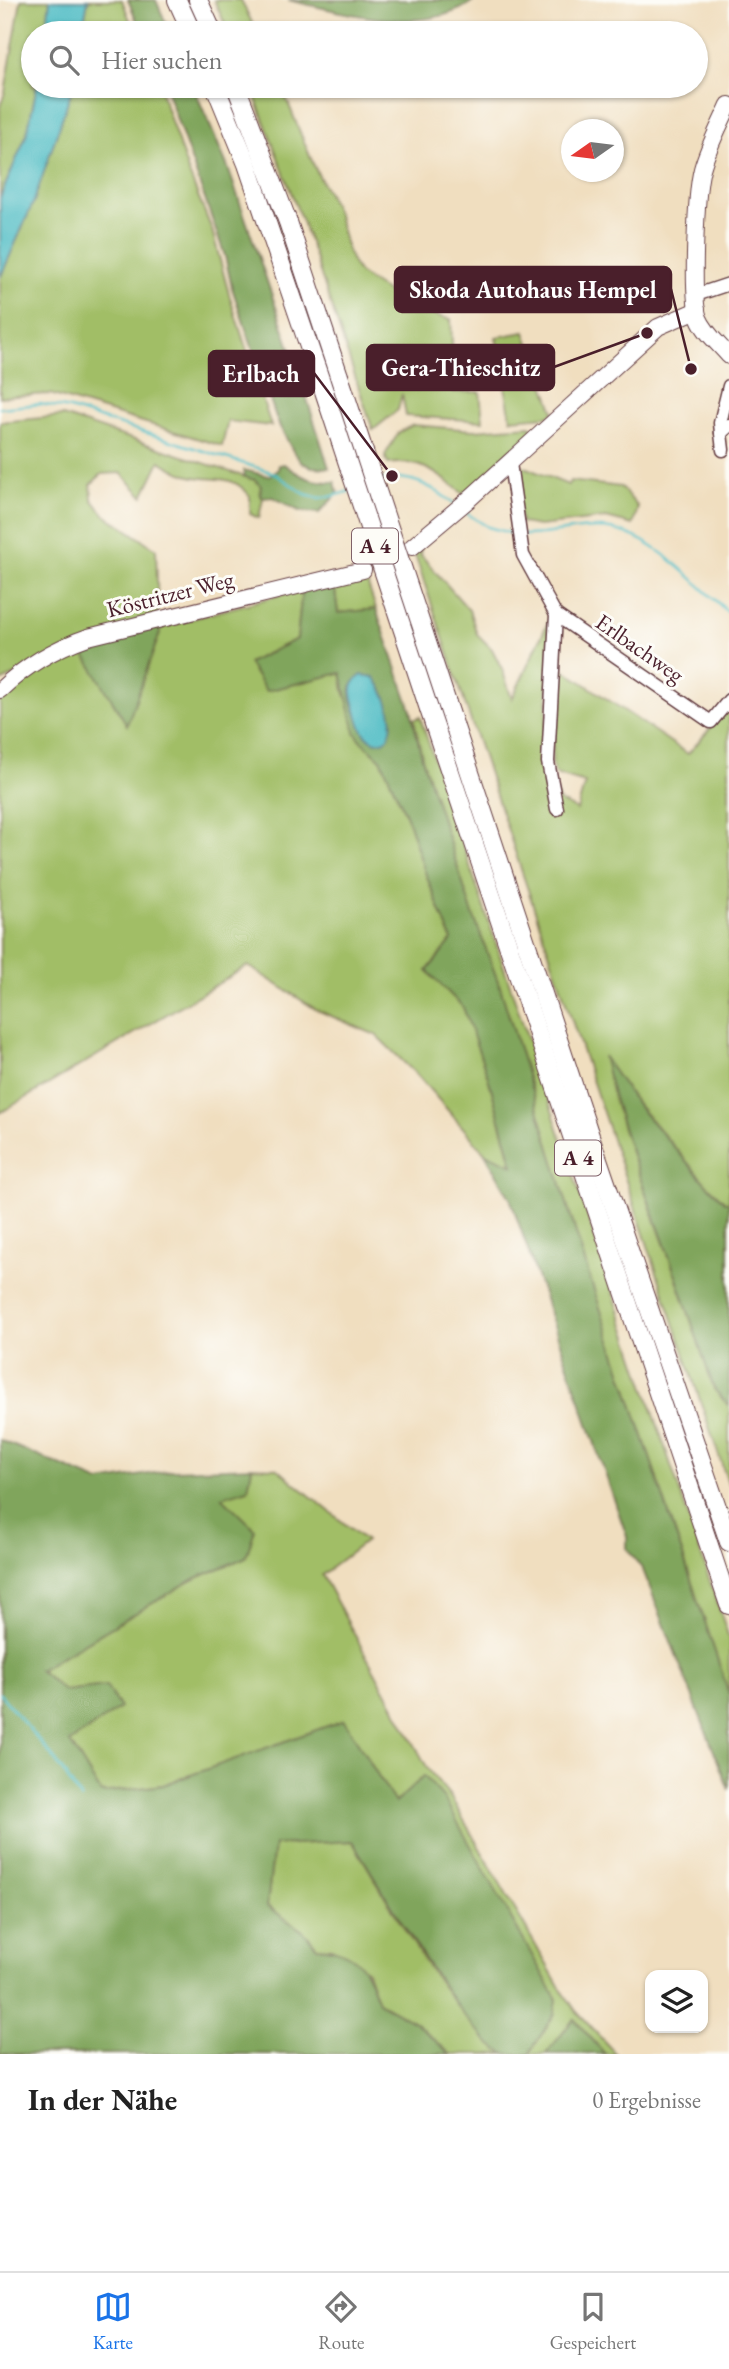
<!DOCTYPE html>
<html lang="de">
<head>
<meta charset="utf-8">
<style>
	body { margin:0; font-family:"EB Garamond",serif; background:#f2f2f2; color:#222 }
	.controls { position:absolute; right:21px; bottom:21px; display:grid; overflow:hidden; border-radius:14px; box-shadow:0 2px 5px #0004 }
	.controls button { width:63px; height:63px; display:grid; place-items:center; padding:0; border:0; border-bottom:2px solid #e0e0e0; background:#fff; color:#222; font:35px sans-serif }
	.compass { position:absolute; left:561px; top:119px; width:63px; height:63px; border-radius:50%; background:#fff; box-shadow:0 2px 5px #0004; rotate:256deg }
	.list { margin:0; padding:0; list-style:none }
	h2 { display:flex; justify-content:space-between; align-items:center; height:91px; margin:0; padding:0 28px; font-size:30px }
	h2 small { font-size:23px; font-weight:400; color:#767676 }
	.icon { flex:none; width:38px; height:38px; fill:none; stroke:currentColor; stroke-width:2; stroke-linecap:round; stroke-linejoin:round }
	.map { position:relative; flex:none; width:729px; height:2054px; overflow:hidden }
	.search { position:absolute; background:#fff; box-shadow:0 2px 5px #0004; left:21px; right:21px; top:21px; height:77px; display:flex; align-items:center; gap:18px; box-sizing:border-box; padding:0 24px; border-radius:38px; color:#767676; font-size:26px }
	.sheet { height:217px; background:#fff }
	nav { display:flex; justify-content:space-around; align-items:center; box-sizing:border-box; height:98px; border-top:2px solid #e0e0e0; background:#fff; font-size:19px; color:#767676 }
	nav a { display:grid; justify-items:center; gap:4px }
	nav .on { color:#1a73e8 }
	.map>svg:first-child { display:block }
</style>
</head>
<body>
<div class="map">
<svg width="729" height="2054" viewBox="0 0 729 2054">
	<rect width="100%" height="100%" fill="#fdfcf7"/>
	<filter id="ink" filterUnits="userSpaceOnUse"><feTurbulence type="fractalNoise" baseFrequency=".0143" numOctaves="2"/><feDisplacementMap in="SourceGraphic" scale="14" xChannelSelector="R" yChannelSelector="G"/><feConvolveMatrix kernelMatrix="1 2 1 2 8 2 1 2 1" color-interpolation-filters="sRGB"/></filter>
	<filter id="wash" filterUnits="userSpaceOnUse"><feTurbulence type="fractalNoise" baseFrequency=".00686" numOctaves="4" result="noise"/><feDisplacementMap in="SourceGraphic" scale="28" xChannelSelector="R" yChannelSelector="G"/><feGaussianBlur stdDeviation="1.57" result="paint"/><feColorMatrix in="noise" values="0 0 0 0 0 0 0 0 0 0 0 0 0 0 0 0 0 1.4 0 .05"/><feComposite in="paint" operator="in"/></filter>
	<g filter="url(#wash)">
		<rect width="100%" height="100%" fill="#f0debf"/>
		<g fill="#a1be66" stroke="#766e48" stroke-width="2">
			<polygon points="21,0 50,0 46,33 33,33 33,86 37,86 27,134 0,198 0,107 5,92"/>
			<polygon points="88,0 122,0 135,33 82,33"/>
			<polygon points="214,0 241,0 257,33 229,33"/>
			<polygon points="73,86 159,86 188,171 212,230 230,298 271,426 228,421 222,446 50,394 0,397 0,278 34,201"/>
			<path d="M251 86H281C293 114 304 143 316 170 323 185 332 199 337 214 344 233 345 253 357 270 367 283 435 319 451 319L454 392H480L483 421 406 416 402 394 398 410 373 430 312 248Z"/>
			<polygon points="525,332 554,412 548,416 511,419 496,337"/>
			<path d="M63 416 255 480 261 486 260 495 263 498 259 518 250 514V496C231 472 213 482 190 476 180 474 169 466 160 461L143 496 121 473 102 474 91 484 92 499 104 514 156 549 158 614 0 682V422Z"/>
			<path d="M413 425 474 430 530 426 534 431 465 495C438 475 425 459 388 464L385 455 399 432Z"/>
			<polygon points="522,466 568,485 570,481 621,487 638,507 633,525 606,518 539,526 521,523 515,483"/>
			<path d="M421 548 420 554 469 610 477 634 492 649 502 669 512 699 551 616 545 762 559 801 577 810 585 783 555 774 552 762 557 665 688 754 729 707V1202H725L706 1184 638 1105 604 1058C619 1127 645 1191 669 1257 685 1301 699 1345 714 1389L729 1406V1486L414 552Z"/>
			<polygon points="364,573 376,609 338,613 334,582"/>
			<polygon points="302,589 297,639 248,663 266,691 341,672 344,691 361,741 381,759 407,817 425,872 452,940 427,971 463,1007 488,1077 513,1166 485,1153 418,1076 376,1035 317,1010 248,966 0,1113 0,701 51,663 80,647 127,724 162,627"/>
			<polygon points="420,717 729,1638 729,1694 588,1272 500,987 471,909 422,758 414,719"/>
			<polygon points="252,1467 276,1468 366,1541 322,1575 428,1769 450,1796 559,1986 576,2011 616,2054 605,2054 574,2019 546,2054 529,2054 554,2015 557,1999 535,1964 395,1803 344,1721 163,1785 101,1793 69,1741 119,1707 106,1686 64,1691 39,1670 192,1580 246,1557 222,1496 248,1489"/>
			<path d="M352 1841C394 1909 442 2006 505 2054H450L414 2022 378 2002 367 1971 332 1948 317 1947 304 1932 267 1906 274 1845Z"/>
		</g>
		<g fill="#80a55b" stroke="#656243" stroke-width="2" fill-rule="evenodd">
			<polygon points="128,0 156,0 170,33 142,33"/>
			<path d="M288 0H475C425 38 343 12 288 0Z"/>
			<polygon points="165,86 193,86 227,165 298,371 329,468 312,467 302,463 294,453 278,423 232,288 225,256"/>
			<path d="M284 464C301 477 314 483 335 482L338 493 319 513 299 511 273 497 263 498 260 495 261 486 255 480 244 477V470L268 476 278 470 279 465Z"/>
			<path d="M334 582 338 613 376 609 411 710 422 758 471 909 500 987 588 1272 729 1694V1790L643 1570 627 1549V1537L510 1198 485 1153 513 1165 488 1077 463 1007 427 971 452 940 425 872 407 817 381 759 361 741 355 732 341 673 266 691 248 663 297 639 302 589ZM362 675C384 675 388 706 392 723L373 740C363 735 349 699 351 688 353 682 357 679 362 675Z"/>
			<polygon points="162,627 127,725 80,647"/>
			<path d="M603 1056 638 1106 706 1184 725 1202H729V1406L714 1389C699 1345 685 1300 669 1256 645 1190 619 1125 603 1056Z"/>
			<path d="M0 1440 100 1482 173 1470 252 1467 248 1489 222 1497 255 1529 246 1557 192 1580 39 1670 64 1691 106 1686 120 1708 70 1742 101 1793 163 1785 344 1720 395 1803 424 1776 444 1798 557 2000 554 2015 529 2054C522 2054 513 2054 507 2054 468 2045 378 1880 352 1841L274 1845 267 1906 304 1932 317 1947C358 1950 365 1966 378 2002L415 2022 450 2054H0Z"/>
			<polygon points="574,2019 605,2054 546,2054"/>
		</g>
		<g fill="#4ebcc4" stroke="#4c6e78" stroke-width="2">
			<polygon points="50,0 88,0 82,33 46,33"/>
			<polygon points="37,86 73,86 34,201 0,278 0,198 27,134"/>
			<path d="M362 675 374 677C384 689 396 717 390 733 389 738 384 742 378 742 361 740 358 717 354 703 350 690 350 683 362 675Z"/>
		</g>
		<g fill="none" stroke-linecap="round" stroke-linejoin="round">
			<g stroke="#4ebcc4" stroke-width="2.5">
				<polyline points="0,408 40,404 70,409 274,473 305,494 319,498 334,496 350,491"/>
				<path d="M379 481C407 471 434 487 455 505"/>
				<polyline points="463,511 488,527 517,535"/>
				<path d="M523 535C549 536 573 527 599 528 649 529 694 582 729 613"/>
				<polyline points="0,1694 56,1761 81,1799"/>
			</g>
		</g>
	</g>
	<g filter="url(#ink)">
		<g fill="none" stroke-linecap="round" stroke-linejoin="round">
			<defs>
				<g id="minor">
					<polyline points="696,295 729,284"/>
					<polyline points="721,433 720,423 729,386"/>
					<polyline points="723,450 721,433 729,426"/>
					<polyline points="510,463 523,555 556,615 548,762 557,809"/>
					<polyline points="556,615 711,722 729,700"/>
				</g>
				<g id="major">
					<path d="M729 105C720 125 708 147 702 169 696 191 691 299 699 318 705 333 719 344 729 356"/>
					<polyline points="412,547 468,500 658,327 697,310"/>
					<path d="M0 690C25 666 56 648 88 637L363 570"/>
				</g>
				<g id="highway">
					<polyline points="177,0 192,33"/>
					<polyline points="198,0 213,33"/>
					<polyline points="215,86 247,164 321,382"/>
					<polyline points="236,86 288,222 339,376"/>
					<polyline points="447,703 589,1133 729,1542"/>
					<polyline points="429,709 729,1605"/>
				</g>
			</defs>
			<use href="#minor" stroke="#633c41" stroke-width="15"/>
			<use href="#major" stroke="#633c41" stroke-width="18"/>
			<use href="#highway" stroke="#633c41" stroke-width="20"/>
			<use href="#minor" stroke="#fff" stroke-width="12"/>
			<use href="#major" stroke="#fff" stroke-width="16"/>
			<use href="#highway" stroke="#fff" stroke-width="18"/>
			<defs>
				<g id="highway-bridge">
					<polyline points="339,376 447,703"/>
					<polyline points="321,382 429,709"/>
				</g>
			</defs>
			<use href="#highway-bridge" stroke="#633c41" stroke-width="20" stroke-linecap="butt"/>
			<use href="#highway-bridge" stroke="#fff" stroke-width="18"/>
		</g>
	</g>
	<g text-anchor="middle" stroke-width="6" stroke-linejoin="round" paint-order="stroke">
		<g fill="#fdfcf7" stroke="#806168" stroke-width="2">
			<rect x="352" y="528.5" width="46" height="35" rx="5"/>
			<rect x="555" y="1140.5" width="46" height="35" rx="5"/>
		</g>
		<g font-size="21" font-weight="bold" fill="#4a1f2b">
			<text x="375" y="553">A 4</text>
			<text x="578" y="1165">A 4</text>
		</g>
		<g font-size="23" fill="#4a1f2b" stroke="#fdfcf7">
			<text transform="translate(170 594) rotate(-14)" y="8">Köstritzer Weg</text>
			<text transform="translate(640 648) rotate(35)" y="8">Erlbachweg</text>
		</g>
	</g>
	<path fill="none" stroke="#4a1f2b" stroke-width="2.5" d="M691 369L671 289M647 333L554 367M392 476L314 373"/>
	<g fill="#4a1f2b" stroke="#fdfcf7" stroke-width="2.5">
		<circle cx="691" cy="369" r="7"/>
		<circle cx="647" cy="333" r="7"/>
		<circle cx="392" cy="476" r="7"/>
	</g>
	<g fill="#4a1f2b" stroke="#4a1f2b" stroke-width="2.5">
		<rect x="395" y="267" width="276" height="45" rx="7"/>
		<rect x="367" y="345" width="187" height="45" rx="7"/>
		<rect x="209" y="351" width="105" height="45" rx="7"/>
	</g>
	<g font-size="24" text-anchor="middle" font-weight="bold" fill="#fff">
		<text x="533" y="298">Skoda Autohaus Hempel</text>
		<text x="461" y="376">Gera-Thieschitz</text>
		<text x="261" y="382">Erlbach</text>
	</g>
</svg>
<div class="controls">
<button><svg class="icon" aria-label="layers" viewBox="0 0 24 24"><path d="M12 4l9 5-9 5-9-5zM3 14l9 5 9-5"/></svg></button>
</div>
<svg class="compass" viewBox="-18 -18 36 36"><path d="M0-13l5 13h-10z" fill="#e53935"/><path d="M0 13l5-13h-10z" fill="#767676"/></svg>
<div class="search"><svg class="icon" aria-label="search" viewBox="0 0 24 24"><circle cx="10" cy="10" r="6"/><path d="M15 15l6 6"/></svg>Hier suchen</div>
</div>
<section class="sheet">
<h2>In der Nähe<small>0 Ergebnisse</small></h2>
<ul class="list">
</ul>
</section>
<nav>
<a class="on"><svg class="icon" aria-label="map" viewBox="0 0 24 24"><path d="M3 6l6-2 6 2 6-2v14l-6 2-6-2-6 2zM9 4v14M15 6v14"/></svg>Karte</a>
<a><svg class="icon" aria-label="directions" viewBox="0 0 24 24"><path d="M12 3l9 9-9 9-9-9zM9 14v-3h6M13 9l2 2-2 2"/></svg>Route</a>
<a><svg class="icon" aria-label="saved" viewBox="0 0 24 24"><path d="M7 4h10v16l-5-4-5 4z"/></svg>Gespeichert</a>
</nav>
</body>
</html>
